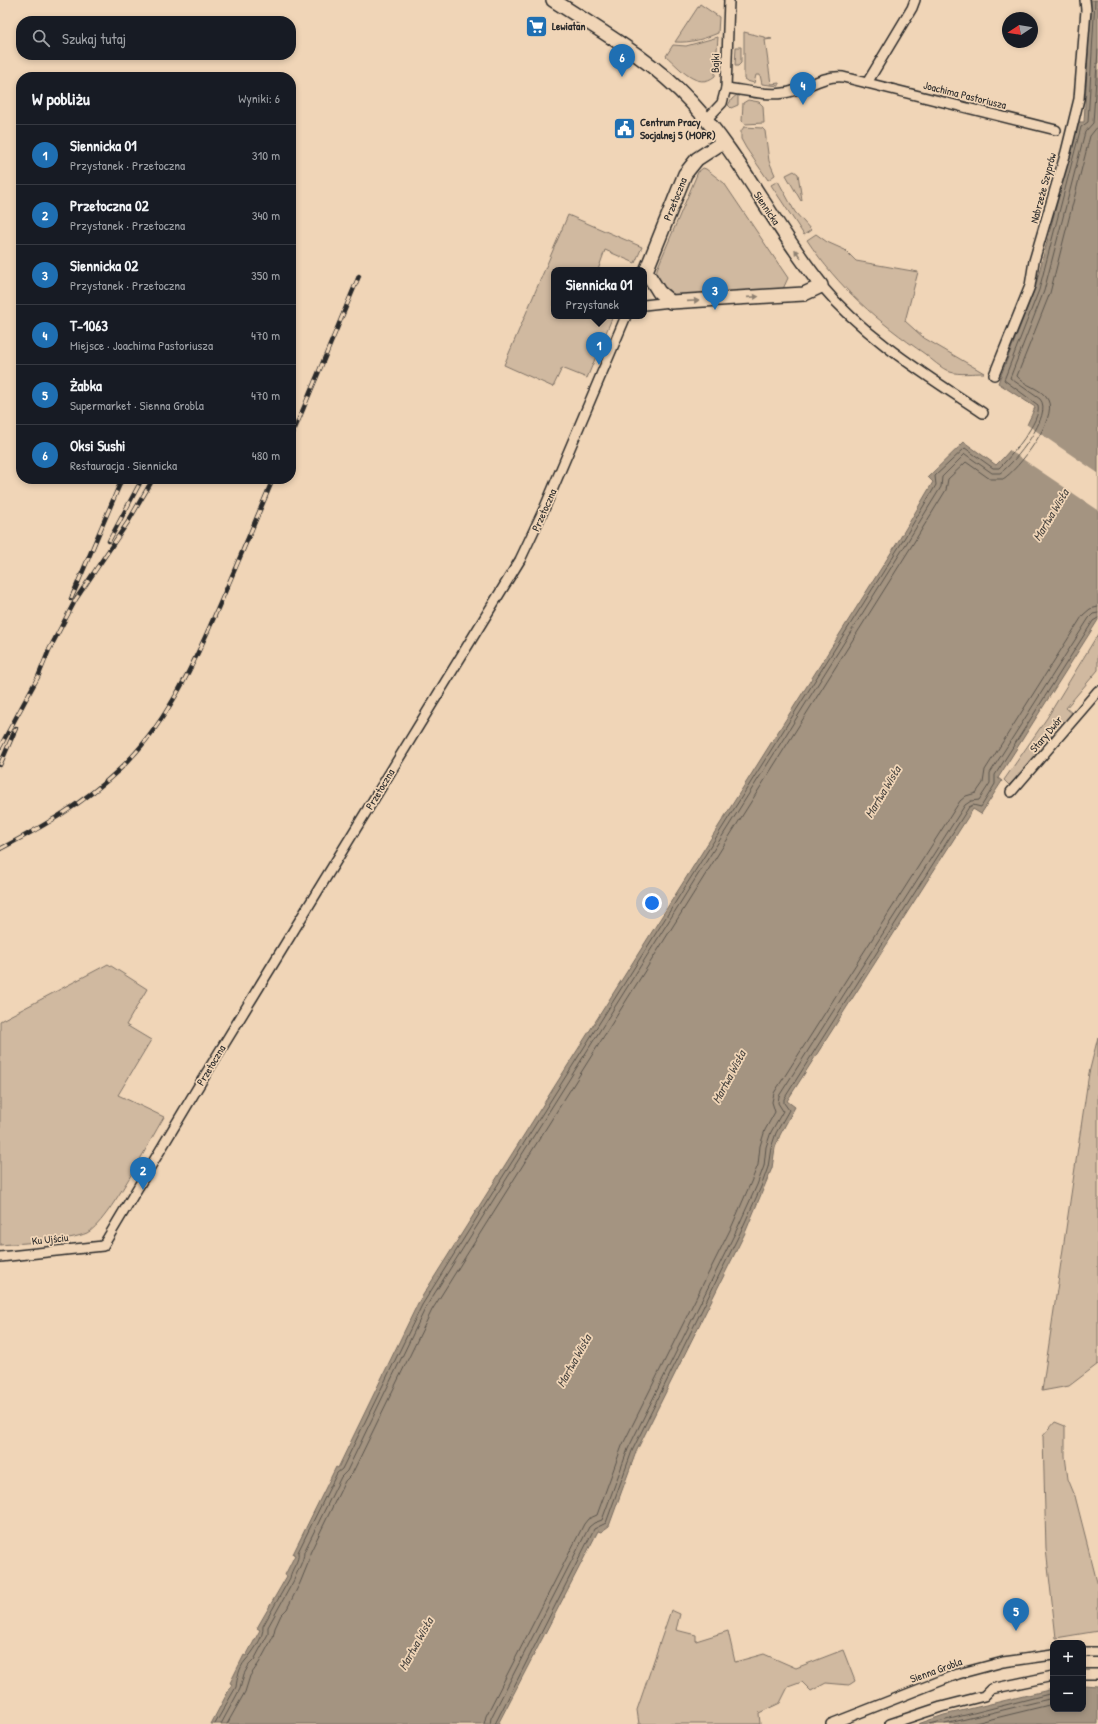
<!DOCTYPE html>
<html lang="pl">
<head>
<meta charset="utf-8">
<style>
	body { margin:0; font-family:"Patrick Hand",sans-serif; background:#242831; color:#f1f3f6 }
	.controls { position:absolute; right:12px; bottom:12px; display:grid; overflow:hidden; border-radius:8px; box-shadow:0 2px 6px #0003 }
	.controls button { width:36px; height:36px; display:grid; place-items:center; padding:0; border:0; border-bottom:1px solid #363941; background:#171b24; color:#f1f3f6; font:20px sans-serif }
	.compass { position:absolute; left:1002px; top:12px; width:36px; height:36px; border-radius:50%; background:#171b24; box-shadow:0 2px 6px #0003; rotate:258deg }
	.you { position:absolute; left:652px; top:903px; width:14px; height:14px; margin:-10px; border:3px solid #fff; border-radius:50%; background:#1a73e8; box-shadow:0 0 0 6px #1a73e833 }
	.badge { display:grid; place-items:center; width:26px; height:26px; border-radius:50%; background:#1f6fb2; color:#fff; font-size:13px; font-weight:700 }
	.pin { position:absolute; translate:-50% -33px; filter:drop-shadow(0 1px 2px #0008) }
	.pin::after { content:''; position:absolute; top:21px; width:14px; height:12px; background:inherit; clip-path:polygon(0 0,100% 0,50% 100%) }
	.popup { position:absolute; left:551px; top:267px; width:96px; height:52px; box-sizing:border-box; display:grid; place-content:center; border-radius:8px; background:#171b24; filter:drop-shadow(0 1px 3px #0005); font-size:13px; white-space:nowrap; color:#9ea1a6 }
	.popup b { font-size:15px; color:#f1f3f6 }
	.popup::after { content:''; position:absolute; left:50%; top:100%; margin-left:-8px; border:8px solid transparent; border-top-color:#171b24 }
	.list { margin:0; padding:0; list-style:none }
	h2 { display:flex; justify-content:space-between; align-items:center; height:52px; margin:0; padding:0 16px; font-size:17px }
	h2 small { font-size:13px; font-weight:400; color:#9ea1a6 }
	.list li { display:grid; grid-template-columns:26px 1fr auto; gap:12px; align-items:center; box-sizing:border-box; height:60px; padding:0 16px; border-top:1px solid #363941 }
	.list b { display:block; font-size:15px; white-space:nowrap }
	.list p { margin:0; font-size:13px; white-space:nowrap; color:#9ea1a6 }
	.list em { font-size:13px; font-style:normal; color:#9ea1a6 }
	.icon { flex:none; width:22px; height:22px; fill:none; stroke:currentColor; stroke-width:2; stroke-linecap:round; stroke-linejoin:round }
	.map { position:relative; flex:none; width:1098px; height:1724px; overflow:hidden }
	.search { position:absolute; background:#171b24; box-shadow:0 2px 6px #0003; left:16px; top:16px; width:280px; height:44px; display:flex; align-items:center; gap:10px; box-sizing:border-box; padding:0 14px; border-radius:16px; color:#9ea1a6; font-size:15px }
	.panel { position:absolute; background:#171b24; box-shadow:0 2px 6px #0003; left:16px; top:72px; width:280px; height:412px; border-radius:16px }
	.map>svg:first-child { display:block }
</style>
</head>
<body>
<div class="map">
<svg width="1098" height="1724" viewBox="0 0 1098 1724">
	<rect width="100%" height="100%" fill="#f0d5b7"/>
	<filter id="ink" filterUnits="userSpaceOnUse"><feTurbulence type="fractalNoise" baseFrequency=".025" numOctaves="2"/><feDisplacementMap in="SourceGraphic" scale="8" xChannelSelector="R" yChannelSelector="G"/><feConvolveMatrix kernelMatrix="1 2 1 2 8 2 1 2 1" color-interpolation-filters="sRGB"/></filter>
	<g filter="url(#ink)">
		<g fill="#d0b9a0" stroke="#7e7266">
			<path d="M700 4 719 17 718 33C704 39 691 43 675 42Z"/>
			<polygon points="744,32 772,39 765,40 771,84 779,83 779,86 762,84 760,75 756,75 754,83 747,81 744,79"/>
			<path d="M718 37 715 76C697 91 680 68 666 56L673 45 686 46Z"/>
			<polygon points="736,47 741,47 741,63 738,66 735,66"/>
			<polygon points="738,94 738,105 731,108 728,105 732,99"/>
			<polygon points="748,100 759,102 763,106 764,123 745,124 742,121 743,103"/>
			<polygon points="744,127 762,128 765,131 769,161 775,175 768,180 746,148 741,139 741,131"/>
			<polygon points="703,168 706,169 724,183 788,278 782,291 677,296 666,292 656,279 657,269 698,172"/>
			<polygon points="794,171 798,174 802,200 801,201 786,175"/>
			<polygon points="778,181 795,212 811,230 804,235 771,185"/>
			<polygon points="568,215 642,247 635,263 605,250 598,270 554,270 554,316 613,316 587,378 562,368 553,387 504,365"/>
			<path d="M816 234 827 242 845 250 856 261 918 272 905 321 924 338 984 373C974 373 959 375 950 372 941 368 932 360 925 354 878 322 838 287 807 240Z"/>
			<polygon points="1098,634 1098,670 1066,708 1073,714 1029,766 1009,785 1004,780 1047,718"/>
			<path d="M108 964 147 989 126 1025 151 1040 118 1095 164 1117C150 1140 108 1223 87 1233 69 1241 22 1243 0 1245V1021Z"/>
			<polygon points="1098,1037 1098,1364 1069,1386 1042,1391 1089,1073"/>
			<polygon points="1055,1422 1065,1426 1065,1456 1068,1479 1075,1496 1098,1586 1098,1631 1056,1638 1046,1549 1043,1436"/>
			<polygon points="671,1610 680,1614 676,1630 696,1635 696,1641 728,1631 735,1662 764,1654 796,1668 843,1650 855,1681 849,1685 826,1683 811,1691 802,1682 788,1687 780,1703 759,1713 760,1724 639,1724 637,1710"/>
		</g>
		<g fill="#a49481" stroke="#746a5f">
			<path d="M1091 0H1098V620L998 778 1002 781 981 814 973 809 787 1101 795 1107 780 1135 775 1148 772 1168 745 1233 636 1452 609 1526 601 1532 598 1531 498 1724H211L232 1684 230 1683 244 1655 246 1656 260 1630 257 1628 287 1576 285 1575 295 1555 293 1554 336 1467 338 1468 418 1303 899 540 933 482 928 477 964 442 996 465C1014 448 1026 430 1035 407L998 383 1035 288 1078 122H1084Z"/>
			<polygon points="1083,1685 1098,1686 1098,1724 918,1724 944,1715 1053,1689 1053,1709 1083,1709"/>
		</g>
		<polygon fill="#f0d5b7" points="1026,424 1098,473 1098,510 1009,450"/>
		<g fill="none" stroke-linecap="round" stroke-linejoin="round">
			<g stroke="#5b554d" stroke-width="1">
				<path d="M215 1724 236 1687C237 1679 239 1668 245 1661 252 1653 264 1638 263 1626L290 1578C291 1569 300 1561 298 1552L337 1473 342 1469 422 1305 902 542 936 485 935 476 965 448 993 468H999C1010 458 1042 420 1038 405L1004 380 1039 290 1081 127 1088 122 1095 0"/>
				<path d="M221 1724 240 1689 244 1674 249 1665 254 1660 268 1634V1627L294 1580C297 1571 304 1561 304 1552L341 1477 347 1471 426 1307 906 544 941 487 942 477 965 454 992 473H1000C1014 464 1054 414 1040 399L1010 378 1044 291 1085 132 1093 123 1098 50"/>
				<path d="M227 1724 245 1692 250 1676 259 1663 273 1637 275 1628 281 1615 287 1609 300 1583 309 1561 310 1553 345 1481 352 1474 432 1310 911 547 946 490 948 479 966 462 990 479H1003C1018 470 1058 418 1048 400 1042 388 1024 386 1017 376L1050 293 1090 136 1098 126"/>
				<polyline points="484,1724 486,1716 584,1524 588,1519 597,1515 622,1446 732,1226 751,1182 758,1165 760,1146 765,1130 775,1112 772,1102 774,1093 960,801 966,796 976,793 983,783 985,770 1083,615 1090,609 1098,607"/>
				<polyline points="490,1724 491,1718 589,1527 594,1523 602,1520 628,1449 737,1229 757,1185 764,1166 766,1147 771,1132 783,1111 778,1103 779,1096 965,805 971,801 979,800 990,783 990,773 1089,618 1093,614 1098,613"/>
				<polyline points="495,1724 594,1529 606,1523 632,1451 741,1231 761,1187 768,1167 771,1148 776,1133 789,1110 784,1103 784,1099 969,807 973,805 981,807 995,784 995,775 1093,621 1098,618"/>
				<polyline points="930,1724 1053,1693"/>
				<polyline points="945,1724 1053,1698"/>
				<polyline points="971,1724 1053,1704"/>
			</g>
			<defs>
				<g id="street">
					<polyline points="867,83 912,8 915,0"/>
					<path d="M726 88C745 90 765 96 784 93 805 90 821 75 843 77L1056 130"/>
					<polyline points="706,120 722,103 726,88 729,0"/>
					<path d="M821 285C865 338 926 375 983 413"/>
					<polyline points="644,305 671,302"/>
					<polyline points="994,375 1030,286 1034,261 1066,152 1079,99 1086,10 1085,0"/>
					<polyline points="1011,792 1098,691"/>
					<polyline points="0,1257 103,1246 204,1077 520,560 545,507 626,316"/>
					<polyline points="1083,1652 1098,1652"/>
					<polyline points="1083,1674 1098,1674"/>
					<polyline points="831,1724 958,1674 1003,1662 1053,1655"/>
					<polyline points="890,1724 941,1707 984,1696 991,1689 1053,1676"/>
				</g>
				<path id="secondary" d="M553 0C601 31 652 60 691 102 742 157 774 227 821 285L819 287 804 294 671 302 659 292 646 271 685 174 697 159 723 142"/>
			</defs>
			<use href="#street" stroke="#2b2b2b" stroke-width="12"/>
			<use href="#secondary" stroke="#2b2b2b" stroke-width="16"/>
			<use href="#street" stroke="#f0d5b7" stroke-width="9"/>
			<use href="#secondary" stroke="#f0d5b7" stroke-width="13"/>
			<defs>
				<g id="rail">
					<polyline points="291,438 359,276"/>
					<polyline points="109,541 142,479"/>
					<polyline points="71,599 122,479"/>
					<polyline points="0,747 38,677 49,650 76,599 128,522 153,479"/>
					<polyline points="0,765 16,728"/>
					<path d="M0 849C44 826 84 803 120 769 164 727 191 670 215 615 235 570 254 524 273 479"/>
				</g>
			</defs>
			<use href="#rail" stroke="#2b2b2b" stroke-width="4.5"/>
			<use href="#rail" stroke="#f0d5b7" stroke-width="3" stroke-dasharray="9" stroke-linecap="butt"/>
		</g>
		<defs><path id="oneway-solid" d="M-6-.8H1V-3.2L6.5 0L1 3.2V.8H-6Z"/></defs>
		<g fill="#8e8071">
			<use href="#oneway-solid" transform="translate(798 254) rotate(-125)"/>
			<use href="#oneway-solid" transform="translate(753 297) rotate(-4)"/>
			<use href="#oneway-solid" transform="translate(693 301) rotate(-4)"/>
		</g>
	</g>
	<defs>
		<symbol id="supermarket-square" viewBox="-11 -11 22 22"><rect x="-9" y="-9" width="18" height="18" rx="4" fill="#1f6fb2" stroke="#f0d5b7"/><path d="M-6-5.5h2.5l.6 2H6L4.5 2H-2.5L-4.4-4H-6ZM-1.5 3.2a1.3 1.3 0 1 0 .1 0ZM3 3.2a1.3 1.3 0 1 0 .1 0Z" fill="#fff"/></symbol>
		<symbol id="civic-square" viewBox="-11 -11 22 22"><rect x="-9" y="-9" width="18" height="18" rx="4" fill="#1f6fb2" stroke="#f0d5b7"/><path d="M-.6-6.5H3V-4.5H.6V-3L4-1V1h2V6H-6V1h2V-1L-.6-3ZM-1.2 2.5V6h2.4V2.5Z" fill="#fff"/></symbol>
	</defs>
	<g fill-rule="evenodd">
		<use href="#supermarket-square" x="524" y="14" width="25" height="25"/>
		<use href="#civic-square" x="612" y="116" width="25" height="25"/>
	</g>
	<g text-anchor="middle" stroke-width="3.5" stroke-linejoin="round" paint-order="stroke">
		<g font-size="11" font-weight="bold" fill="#2b2b2b" stroke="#f0d5b7" text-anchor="start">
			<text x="552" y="30">Lewiatan</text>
			<text x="640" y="126">Centrum Pracy<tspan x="640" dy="13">Socjalnej 5 (MOPR)</tspan></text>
		</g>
		<g font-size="11" fill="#2b2b2b" stroke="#f0d5b7">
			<text transform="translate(715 63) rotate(-88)" y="4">Bajki</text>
			<text transform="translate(965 95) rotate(14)" y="4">Joachima Pastoriusza</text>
			<text transform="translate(1043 188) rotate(-75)" y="4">Nabrzeże Szyprów</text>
			<text transform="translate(675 199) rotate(-68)" y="4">Przetoczna</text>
			<text transform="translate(767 208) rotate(56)" y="4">Siennicka</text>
			<text transform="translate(544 510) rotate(-66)" y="4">Przetoczna</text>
			<text transform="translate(1046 734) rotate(-50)" y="4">Stary Dwór</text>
			<text transform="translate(380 789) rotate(-59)" y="4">Przetoczna</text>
			<text transform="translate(211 1065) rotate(-59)" y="4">Przetoczna</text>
			<text transform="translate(50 1239) rotate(-6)" y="4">Ku Ujściu</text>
			<text transform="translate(936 1670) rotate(-20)" y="4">Sienna Grobla</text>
		</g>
		<g font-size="12" font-style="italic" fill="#494540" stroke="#f0d5b7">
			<text transform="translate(1051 515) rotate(-59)" y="4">Martwa Wisła</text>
			<text transform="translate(883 792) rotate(-59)" y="4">Martwa Wisła</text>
			<text transform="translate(729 1077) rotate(-62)" y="4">Martwa Wisła</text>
			<text transform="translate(574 1361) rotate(-61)" y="4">Martwa Wisła</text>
			<text transform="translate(416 1644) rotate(-61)" y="4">Martwa Wisła</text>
		</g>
	</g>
</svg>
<div class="controls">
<button>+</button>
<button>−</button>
</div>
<svg class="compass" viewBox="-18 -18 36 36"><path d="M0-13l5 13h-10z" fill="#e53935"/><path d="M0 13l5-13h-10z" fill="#9ea1a6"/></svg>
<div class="you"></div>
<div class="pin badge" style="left:599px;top:365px">1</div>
<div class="popup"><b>Siennicka 01</b>Przystanek</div>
<div class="pin badge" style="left:143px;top:1190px">2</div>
<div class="pin badge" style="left:715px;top:310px">3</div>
<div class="pin badge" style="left:803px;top:105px">4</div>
<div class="pin badge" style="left:1016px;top:1631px">5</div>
<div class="pin badge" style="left:622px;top:77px">6</div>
<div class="search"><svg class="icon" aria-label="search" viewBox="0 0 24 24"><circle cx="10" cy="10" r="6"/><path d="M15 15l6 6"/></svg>Szukaj tutaj</div>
<section class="panel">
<h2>W pobliżu<small>Wyniki: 6</small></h2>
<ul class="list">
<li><span class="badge">1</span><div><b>Siennicka 01</b><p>Przystanek · Przetoczna</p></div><em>310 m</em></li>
<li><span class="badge">2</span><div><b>Przetoczna 02</b><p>Przystanek · Przetoczna</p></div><em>340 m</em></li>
<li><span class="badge">3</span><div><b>Siennicka 02</b><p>Przystanek · Przetoczna</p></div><em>350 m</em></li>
<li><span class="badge">4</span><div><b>T-1063</b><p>Miejsce · Joachima Pastoriusza</p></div><em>470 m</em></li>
<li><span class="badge">5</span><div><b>Żabka</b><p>Supermarket · Sienna Grobla</p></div><em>470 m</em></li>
<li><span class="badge">6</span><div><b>Oksi Sushi</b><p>Restauracja · Siennicka</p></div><em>480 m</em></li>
</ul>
</section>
</div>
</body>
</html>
